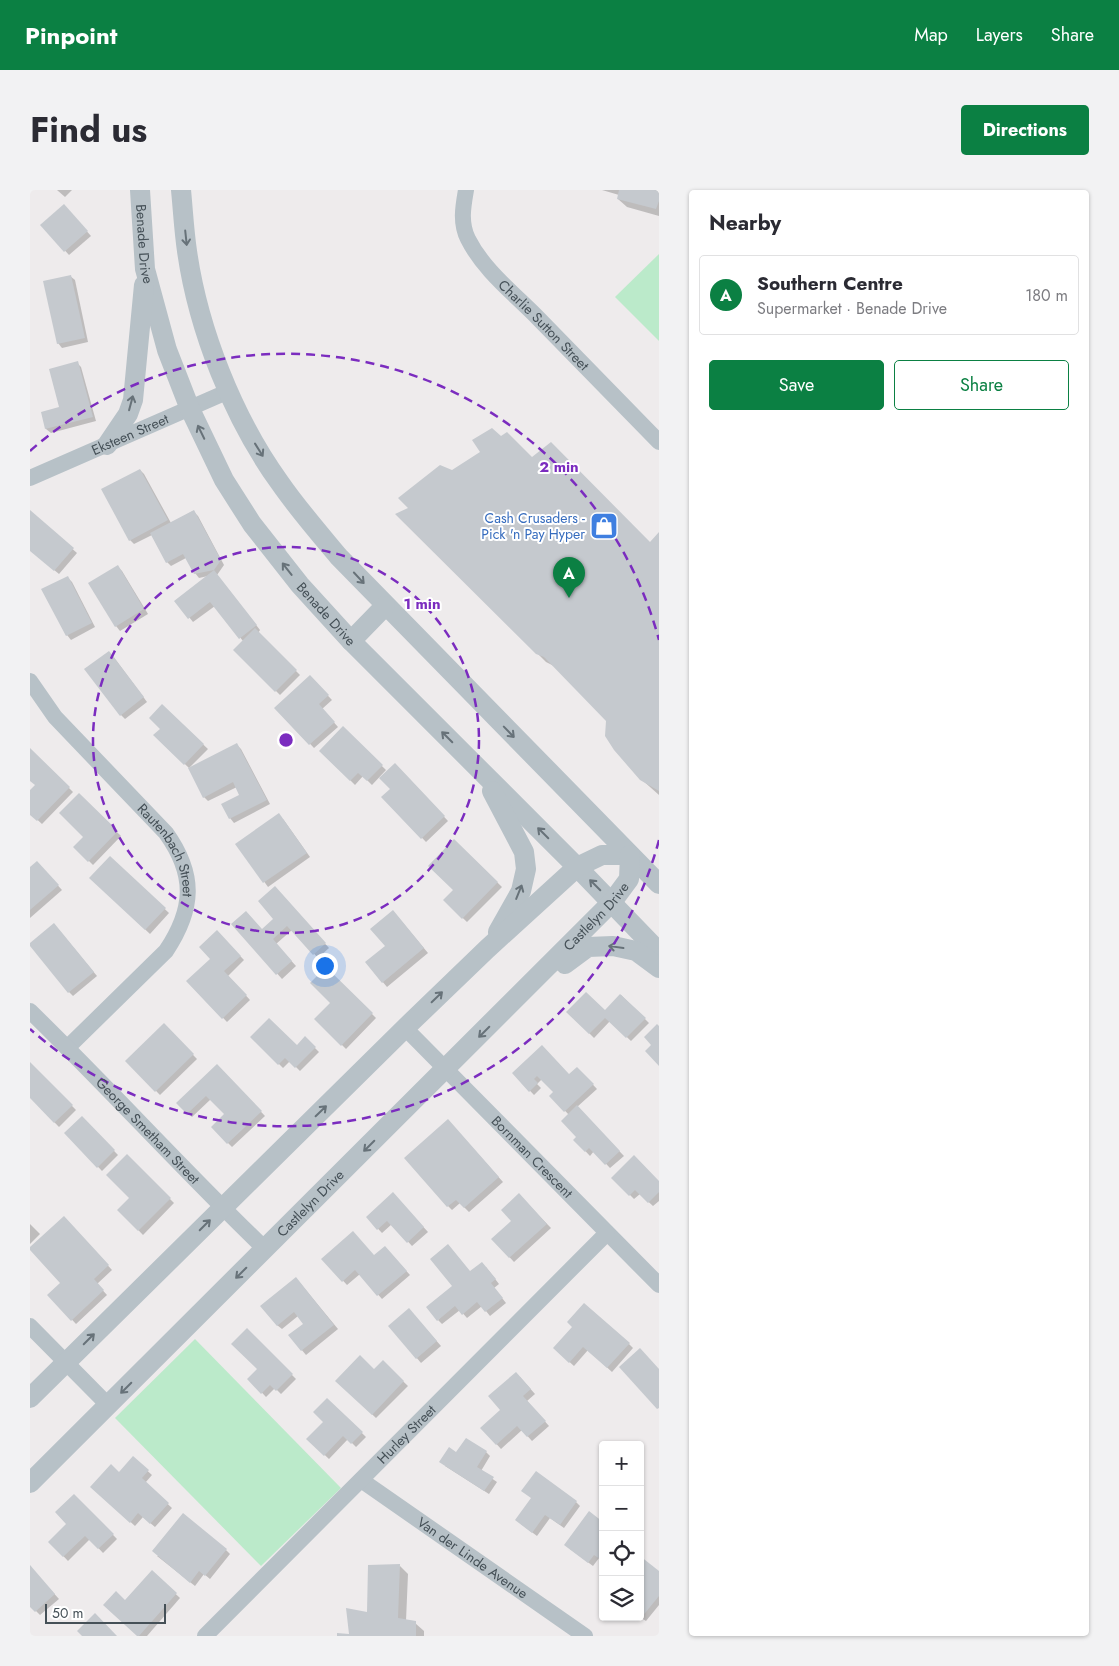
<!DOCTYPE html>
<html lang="en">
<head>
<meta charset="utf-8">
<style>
	body { margin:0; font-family:Jost,sans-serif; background:#f2f2f3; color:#2b2b33 }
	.controls { position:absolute; right:15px; bottom:15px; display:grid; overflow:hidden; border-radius:5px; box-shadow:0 1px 4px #0004 }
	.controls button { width:45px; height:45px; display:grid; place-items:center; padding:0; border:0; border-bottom:1px solid #e1e1e2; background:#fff; color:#2b2b33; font:25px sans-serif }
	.scale { position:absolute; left:15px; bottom:12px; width:121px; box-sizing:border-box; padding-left:5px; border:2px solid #455057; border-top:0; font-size:14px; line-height:18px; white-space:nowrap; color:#455057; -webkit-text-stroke:4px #fff; paint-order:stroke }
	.you { position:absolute; left:294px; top:775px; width:18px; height:18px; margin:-12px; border:4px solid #fff; border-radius:50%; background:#1a73e8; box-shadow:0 0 0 8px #1a73e833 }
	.badge { display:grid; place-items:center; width:32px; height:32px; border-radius:50%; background:#0b8043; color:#fff; font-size:16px; font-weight:700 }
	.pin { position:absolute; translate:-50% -41px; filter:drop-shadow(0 1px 2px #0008) }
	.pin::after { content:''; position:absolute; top:26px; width:18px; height:15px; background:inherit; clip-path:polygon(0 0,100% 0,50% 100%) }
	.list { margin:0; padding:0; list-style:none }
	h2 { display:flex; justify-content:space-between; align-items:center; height:65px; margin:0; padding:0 20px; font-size:21px }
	h2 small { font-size:16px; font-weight:400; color:#7c7c81 }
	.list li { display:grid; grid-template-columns:32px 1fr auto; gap:15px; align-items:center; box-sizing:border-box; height:80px; margin:0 10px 10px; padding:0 10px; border:1px solid #e1e1e2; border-radius:5px }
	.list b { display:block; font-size:19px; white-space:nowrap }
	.list p { margin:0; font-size:16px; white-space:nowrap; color:#7c7c81 }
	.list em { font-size:16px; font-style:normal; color:#7c7c81 }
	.actions { display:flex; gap:10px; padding:15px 20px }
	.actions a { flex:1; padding:11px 0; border:1px solid #0b8043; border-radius:5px; text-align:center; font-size:18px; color:#0b8043 }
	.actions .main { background:#0b8043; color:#fff }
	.icon { flex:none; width:28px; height:28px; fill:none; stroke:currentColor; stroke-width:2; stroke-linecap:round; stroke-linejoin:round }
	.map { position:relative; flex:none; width:629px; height:1446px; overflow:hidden; border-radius:5px }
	header { display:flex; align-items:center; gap:30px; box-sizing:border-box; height:70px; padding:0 25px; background:#0b8043; color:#fff }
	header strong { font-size:24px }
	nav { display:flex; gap:28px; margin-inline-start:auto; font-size:18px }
	.intro { display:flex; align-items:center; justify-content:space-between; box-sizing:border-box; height:120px; padding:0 30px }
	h1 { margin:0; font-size:35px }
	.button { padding:12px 22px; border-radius:5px; background:#0b8043; color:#fff; font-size:18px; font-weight:700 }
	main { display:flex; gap:30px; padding:0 30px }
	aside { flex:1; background:#fff; border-radius:5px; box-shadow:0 1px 4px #0004 }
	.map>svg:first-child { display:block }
</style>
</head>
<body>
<header>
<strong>Pinpoint</strong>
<nav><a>Map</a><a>Layers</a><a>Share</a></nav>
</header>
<div class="intro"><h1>Find us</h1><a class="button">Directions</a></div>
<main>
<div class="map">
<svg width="629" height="1446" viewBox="0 0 629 1446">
	<rect width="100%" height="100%" fill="#eeebec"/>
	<g fill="#bbeaca">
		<polygon points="629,64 629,151 585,107"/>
		<polygon points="165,1149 311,1298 231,1376 85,1228"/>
	</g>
	<g fill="#0003">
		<polygon points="27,0 42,0 35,7"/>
		<polygon points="572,0 629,0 629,26 597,17 588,9 589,5"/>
		<polygon points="38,20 61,46 39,65 12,35"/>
		<polygon points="40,86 45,90 58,152 32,158 28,153"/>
		<polygon points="47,173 51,177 66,231 21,243 16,239 12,223 30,218"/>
		<polygon points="502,269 620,353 629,344 629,605 611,589 578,531 524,476 516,472 368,324 380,318 423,281"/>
		<polygon points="110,280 114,284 141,333 163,321 168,326 194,375 187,385 230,440 228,443 270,485 250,505 205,460 213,451 185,416 163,432 146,411 178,386 169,388 165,383 156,368 141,376 137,372 122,345 104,354 100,350"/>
		<polygon points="0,322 47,363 29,384 0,360"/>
		<polygon points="88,377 92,381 118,424 90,441 86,436"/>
		<polygon points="37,387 42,392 65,437 41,450 37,445"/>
		<polygon points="83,466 117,512 95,529 91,525"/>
		<polygon points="280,487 302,510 292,519 308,537 284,558 246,518"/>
		<polygon points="132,516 178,559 159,578 125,545 132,539"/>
		<polygon points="313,538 356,580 342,595 333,586 325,595 291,561"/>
		<polygon points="207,555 211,559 240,614 204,633 200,628 211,605 207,597 178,611 174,607"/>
		<polygon points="0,559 43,602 12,634 0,623 0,602 7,595 0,589"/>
		<polygon points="365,575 418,631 396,652 353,607 361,600"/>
		<polygon points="49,605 91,646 63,675 45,657 55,647"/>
		<polygon points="253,629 280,667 238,697 207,654"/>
		<polygon points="424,650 472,697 437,732 414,710 424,700"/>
		<polygon points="80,668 139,723 120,744 61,688"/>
		<polygon points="11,677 32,700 0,728 0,679"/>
		<polygon points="249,702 299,758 288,768 262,740 246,754 266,776 252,789 203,734 232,740 245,729"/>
		<polygon points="367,726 398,763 357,797 336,772 357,756"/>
		<polygon points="28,739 67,786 43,806 39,802"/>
		<polygon points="187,742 214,770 198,786 220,810 197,832 158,791 181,769"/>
		<polygon points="296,778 346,828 316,859 286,829 302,813"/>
		<polygon points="591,805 619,833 601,851 580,831 564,848 538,822 575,822"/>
		<polygon points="134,835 167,869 130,905 97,871"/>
		<polygon points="222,847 267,857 275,848 289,862 270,881 260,871 253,878"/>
		<polygon points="0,873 46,920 29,937 0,907"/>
		<polygon points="187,876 235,926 202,957 182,937 195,924 181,909 162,927 148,913"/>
		<polygon points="547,878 567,899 547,917 594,966 580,978 564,961 560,966 545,950 547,947 539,925 521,906 524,902 512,889 507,894 511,898 504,905 484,884 539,886"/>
		<polygon points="52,928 88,965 72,981 36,943"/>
		<polygon points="422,935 473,992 439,1022 430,1013 422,1020 418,1016"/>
		<polygon points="97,966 144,1013 113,1045 89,1020 101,1008"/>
		<polygon points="604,967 629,992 629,1011 623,1016 610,1004 604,1009 583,988"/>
		<polygon points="363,1004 398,1042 382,1056 362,1034 352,1043 337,1027"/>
		<polygon points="489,1005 521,1038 484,1072 463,1049 483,1031"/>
		<polygon points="34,1028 82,1080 67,1094 77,1105 46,1134 19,1105 32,1093"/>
		<polygon points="0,1034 10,1044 0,1054"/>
		<polygon points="359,1062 380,1085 352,1109 330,1084 317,1095 293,1069 344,1067"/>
		<polygon points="456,1077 469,1094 464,1098 476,1113 460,1126 452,1116 437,1128 430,1120 412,1134 408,1130"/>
		<polygon points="270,1093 308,1139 276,1165 260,1146 275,1134 268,1126 252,1139 247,1135"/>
		<polygon points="383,1124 411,1156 391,1173 360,1136"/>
		<polygon points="217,1140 266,1189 251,1204 245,1198 236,1207 219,1189 229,1179"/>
		<polygon points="599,1154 603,1158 582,1182 558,1160 544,1176 524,1158"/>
		<polygon points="353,1172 378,1196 346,1228 307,1191 344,1180"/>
		<polygon points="490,1187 505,1204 497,1211 519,1236 502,1251 492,1240 471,1259 452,1238 472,1220"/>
		<polygon points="297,1209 336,1247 326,1257 318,1249 299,1269 278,1249 295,1232"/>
		<polygon points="456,1262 460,1266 451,1281 467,1292 459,1304 415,1276 427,1264"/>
		<polygon points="103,1268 122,1285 115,1293 142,1318 125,1337 113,1327 105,1336 62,1297 89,1284"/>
		<polygon points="44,1305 87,1349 73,1363 60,1349 38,1371 20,1352 38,1334"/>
		<polygon points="546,1312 550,1316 534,1338 520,1328 507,1346 491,1334"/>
		<polygon points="573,1333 569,1368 563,1376 540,1359"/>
		<polygon points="196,1360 200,1364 180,1389 174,1384 165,1396 127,1366"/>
		<polygon points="610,1367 629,1382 629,1415 616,1431 610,1427"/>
		<polygon points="370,1376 378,1384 376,1431 385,1433 394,1441 394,1446 308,1446 321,1446 338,1423"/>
		<polygon points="0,1377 29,1409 10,1425 0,1415"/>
		<polygon points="122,1382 150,1408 117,1446 108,1446 95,1411"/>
	</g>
	<g fill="#c5c9ce">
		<polygon points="589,0 629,0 629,11 626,19 587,9"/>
		<polygon points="34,14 58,41 34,62 10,35"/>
		<polygon points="41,85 55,148 27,154 13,91"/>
		<polygon points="48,171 63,227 15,239 11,222 29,217 19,179"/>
		<polygon points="462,238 471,246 477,242 502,267 521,252 620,352 629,342 629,601 610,590 584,560 575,546 576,531 514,467 506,464 365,324 378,318 368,308 410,275 422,280 450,262 442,250"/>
		<polygon points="110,279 138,330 99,351 71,299"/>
		<polygon points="0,320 44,358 24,381 0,361"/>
		<polygon points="164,320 191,370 184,380 164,384 153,364 136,373 120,343"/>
		<polygon points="88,375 114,419 85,437 58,393"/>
		<polygon points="184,380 227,435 209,449 180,412 158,429 144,411"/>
		<polygon points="38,386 62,433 36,446 11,399"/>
		<polygon points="225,438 267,480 245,502 203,460"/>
		<polygon points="79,461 114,507 90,526 54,479"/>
		<polygon points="280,485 299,505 289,514 305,532 279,555 244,518"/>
		<polygon points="132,514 174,554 154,575 123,545 130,539 119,528"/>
		<polygon points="313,536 353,575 337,591 328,583 320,591 289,561"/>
		<polygon points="207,553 237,610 199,629 191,614 209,605 203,592 173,608 158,578"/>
		<polygon points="0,558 40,597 7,631 0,625 0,600 5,595 0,591"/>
		<polygon points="365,573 415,626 391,649 351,607 360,599 349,588"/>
		<polygon points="49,603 88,641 58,672 43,657 53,647 29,623"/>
		<polygon points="249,623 277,663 233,693 205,654"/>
		<polygon points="424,649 468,692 432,729 413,710 423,700 398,676"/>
		<polygon points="80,666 136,718 115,740 59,688"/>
		<polygon points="7,671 29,695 0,720 0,677"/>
		<polygon points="245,696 296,753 283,765 257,736 243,749 262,771 246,785 201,734 216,721 232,739 243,729 228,711"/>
		<polygon points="363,720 394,758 352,793 335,772 355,756 340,739"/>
		<polygon points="24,733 64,782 38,803 0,756 0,753"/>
		<polygon points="187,740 211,766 194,781 217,805 192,829 156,791 180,769 169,757"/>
		<polygon points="296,777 343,823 311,856 284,829 300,813 280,793"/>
		<polygon points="556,802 575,820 590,804 616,828 596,848 575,828 559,844 536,822"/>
		<polygon points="239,828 267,855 275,846 286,857 265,878 255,868 248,875 220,847"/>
		<polygon points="134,833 164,864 125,902 95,871"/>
		<polygon points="627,834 629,836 629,876 615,861 621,855 614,847"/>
		<polygon points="512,855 539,884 547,877 564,894 534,922 519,906 523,902 507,886 504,889 508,893 499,902 482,883"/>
		<polygon points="0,872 43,915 24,933 0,908"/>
		<polygon points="187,874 232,921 197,954 181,937 194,924 176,906 157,924 146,913"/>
		<polygon points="547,915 590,961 575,975 559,958 555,962 543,950 546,947 531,931"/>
		<polygon points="52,926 85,960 67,978 34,943"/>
		<polygon points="418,929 469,987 434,1018 426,1010 417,1017 374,968"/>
		<polygon points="97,964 141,1008 108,1041 87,1020 99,1008 76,985"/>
		<polygon points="604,965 629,991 629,1002 618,1013 605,1000 599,1006 581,988"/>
		<polygon points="363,1002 394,1037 377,1053 357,1031 347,1040 336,1027"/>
		<polygon points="489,1003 517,1034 479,1068 461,1049 481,1031 471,1020"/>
		<polygon points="34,1026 79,1075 64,1089 74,1100 41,1131 17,1105 30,1093 0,1060 0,1057"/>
		<polygon points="323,1041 344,1065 355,1056 377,1081 347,1106 325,1080 312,1092 291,1069"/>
		<polygon points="418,1054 440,1081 452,1072 466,1089 461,1093 473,1108 455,1122 447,1112 432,1125 425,1116 407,1131 396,1117 422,1096 400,1069"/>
		<polygon points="266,1087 304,1135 271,1161 258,1145 273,1134 264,1122 247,1136 230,1116"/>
		<polygon points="554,1113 600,1153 577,1178 553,1157 539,1173 523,1158 542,1137 537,1132"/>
		<polygon points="379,1118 407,1151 386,1169 358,1136"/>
		<polygon points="217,1138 263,1184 246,1201 240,1195 231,1204 217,1189 227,1179 201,1154"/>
		<polygon points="610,1158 629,1179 629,1218 627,1219 589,1177"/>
		<polygon points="330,1165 344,1179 353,1170 374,1191 342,1225 305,1191"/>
		<polygon points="486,1182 501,1199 493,1206 516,1231 497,1247 487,1236 466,1255 450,1238 470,1220 458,1206"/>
		<polygon points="297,1208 333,1242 321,1254 313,1246 294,1266 276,1249 293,1232 283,1222"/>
		<polygon points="436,1248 457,1261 447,1277 464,1287 454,1301 409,1272 419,1257 426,1262"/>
		<polygon points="103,1266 119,1280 112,1288 139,1313 120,1334 108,1323 100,1333 60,1297 81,1274 89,1282"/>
		<polygon points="506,1281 547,1311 530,1335 515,1325 502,1343 485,1330 501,1308 491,1301"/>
		<polygon points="44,1304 84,1344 68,1359 55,1346 33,1367 18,1352 36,1334 25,1322"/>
		<polygon points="559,1321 573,1332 573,1371 564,1365 558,1373 534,1355"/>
		<polygon points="153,1323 197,1359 175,1386 169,1381 160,1393 122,1361"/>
		<polygon points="610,1366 629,1381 629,1406 611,1428"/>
		<polygon points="370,1374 368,1428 386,1431 386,1446 307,1446 307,1443 319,1444 316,1418 337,1422 338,1375"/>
		<polygon points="0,1375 25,1404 5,1422 0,1417"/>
		<polygon points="122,1380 147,1403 109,1446 107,1446 73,1415 86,1401 95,1410"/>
		<polygon points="65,1423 87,1446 52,1446 47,1441"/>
	</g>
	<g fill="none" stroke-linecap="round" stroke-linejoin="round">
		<g stroke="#b7c1c7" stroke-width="16">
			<path id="s1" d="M436 0C433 17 430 33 438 49 453 79 482 102 506 126 547 168 588 210 629 252"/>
			<path id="s2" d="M0 288 199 201"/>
			<path id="s3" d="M0 491 25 527 136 643C166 685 164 719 136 761L37 858"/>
			<path id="s4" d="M0 821C80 899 155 982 235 1059"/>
			<path id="s5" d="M375 838 629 1095"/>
			<polyline points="0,1136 78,1215"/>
			<path id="s6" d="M331 1290 555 1446"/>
			<path id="s7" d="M175 1446 577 1043"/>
		</g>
		<g stroke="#b7c1c7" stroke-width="20">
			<path id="s8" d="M110 0 115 79 137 160 160 219 194 290 222 334 270 395 321 451 547 677 629 762"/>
			<path d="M151 0C153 20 154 41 157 61 168 139 203 228 250 293 268 319 289 343 309 367L629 694"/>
			<polyline points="77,255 98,224 103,210 114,95"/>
			<polyline points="321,451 355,416"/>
			<polyline points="462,601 494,662 496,679 491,701 468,742"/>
			<polyline points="535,774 558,757 583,756 606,761 629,778"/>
			<polyline points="0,1208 375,838 457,759 547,677 572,665 600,665"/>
			<path id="s9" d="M0 1293 582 712 599 689 600 665"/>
		</g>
	</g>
	<defs><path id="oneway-shaft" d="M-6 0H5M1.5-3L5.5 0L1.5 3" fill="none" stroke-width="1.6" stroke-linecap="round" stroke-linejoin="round" transform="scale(1.25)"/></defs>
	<g stroke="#677279">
		<use href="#oneway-shaft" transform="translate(156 48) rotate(84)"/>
		<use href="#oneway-shaft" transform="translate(101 213) rotate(-75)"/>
		<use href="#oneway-shaft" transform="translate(171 242) rotate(-116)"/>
		<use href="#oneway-shaft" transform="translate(229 260) rotate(58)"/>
		<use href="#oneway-shaft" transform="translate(257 379) rotate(-128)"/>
		<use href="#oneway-shaft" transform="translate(329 388) rotate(47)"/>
		<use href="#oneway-shaft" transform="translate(479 542) rotate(46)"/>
		<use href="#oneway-shaft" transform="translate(417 547) rotate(-135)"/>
		<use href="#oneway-shaft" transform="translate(513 643) rotate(-135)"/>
		<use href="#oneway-shaft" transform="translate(565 695) rotate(-135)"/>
		<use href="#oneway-shaft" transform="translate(489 702) rotate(-68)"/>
		<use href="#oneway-shaft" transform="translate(586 757) rotate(-172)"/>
		<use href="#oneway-shaft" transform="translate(407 807) rotate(-44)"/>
		<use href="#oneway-shaft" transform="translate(454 842) rotate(135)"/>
		<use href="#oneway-shaft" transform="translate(291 921) rotate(-44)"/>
		<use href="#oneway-shaft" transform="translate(339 956) rotate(135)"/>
		<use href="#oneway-shaft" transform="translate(175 1035) rotate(-45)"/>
		<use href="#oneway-shaft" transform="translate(211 1083) rotate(135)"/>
		<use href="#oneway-shaft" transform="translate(59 1149) rotate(-45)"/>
		<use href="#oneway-shaft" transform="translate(96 1198) rotate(135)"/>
	</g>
	<g fill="none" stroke="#7b2cbf" stroke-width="2.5" stroke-dasharray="9 6">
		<circle cx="256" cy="550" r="193"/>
		<path d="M629 650A386 386 0 0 1 0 839M0 261A386 386 0 0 1 629 450"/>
	</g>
	<defs>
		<symbol id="shop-square" viewBox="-11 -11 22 22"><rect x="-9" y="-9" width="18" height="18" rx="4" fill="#3f7fe0" stroke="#fff"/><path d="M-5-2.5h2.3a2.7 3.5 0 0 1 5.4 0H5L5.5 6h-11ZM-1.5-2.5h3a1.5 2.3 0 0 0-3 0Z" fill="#fff"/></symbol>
	</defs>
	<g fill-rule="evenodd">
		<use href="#shop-square" x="558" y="320" width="32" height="32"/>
	</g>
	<g text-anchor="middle" stroke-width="4" stroke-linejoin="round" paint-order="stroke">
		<g font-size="14" fill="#455057" stroke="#fff">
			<text dy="5" stroke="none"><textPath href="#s8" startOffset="54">Benade Drive</textPath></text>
			<text dy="5" stroke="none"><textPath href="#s1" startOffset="165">Charlie Sutton Street</textPath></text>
			<text dy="5" stroke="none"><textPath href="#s2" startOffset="109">Eksteen Street</textPath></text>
			<text dy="5" stroke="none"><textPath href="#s8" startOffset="474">Benade Drive</textPath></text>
			<text dy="5" stroke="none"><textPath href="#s3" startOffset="220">Rautenbach Street</textPath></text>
			<text dy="5" stroke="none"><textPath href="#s9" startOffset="801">Castlelyn Drive</textPath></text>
			<text dy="5" stroke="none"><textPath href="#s4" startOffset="168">George Smetham Street</textPath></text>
			<text dy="5" stroke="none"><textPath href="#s5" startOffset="181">Bornman Crescent</textPath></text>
			<text dy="5" stroke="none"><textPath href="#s9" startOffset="396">Castlelyn Drive</textPath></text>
			<text dy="5" stroke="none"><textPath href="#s7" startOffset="285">Hurley Street</textPath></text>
			<text dy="5" stroke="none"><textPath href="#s6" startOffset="136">Van der Linde Avenue</textPath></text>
		</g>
		<g font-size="14" fill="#366cbe" stroke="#fff" text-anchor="end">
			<text x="555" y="333">Cash Crusaders -<tspan x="555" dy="16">Pick 'n Pay Hyper</tspan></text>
		</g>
	</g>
	<circle cx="256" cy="550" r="8" fill="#7b2cbf" stroke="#fff" stroke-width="2.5"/>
	<g font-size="15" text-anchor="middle" font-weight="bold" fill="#7b2cbf" stroke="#fff" stroke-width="4" stroke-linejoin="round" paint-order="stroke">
		<text x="529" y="282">2 min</text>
		<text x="392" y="419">1 min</text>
	</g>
</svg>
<div class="controls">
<button>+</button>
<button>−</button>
<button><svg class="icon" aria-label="locate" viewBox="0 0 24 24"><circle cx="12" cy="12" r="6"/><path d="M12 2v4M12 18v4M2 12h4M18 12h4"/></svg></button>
<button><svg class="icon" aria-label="layers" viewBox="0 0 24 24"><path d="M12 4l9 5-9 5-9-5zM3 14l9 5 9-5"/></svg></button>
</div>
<div class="scale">50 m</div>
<div class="you"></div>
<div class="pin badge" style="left:539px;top:408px">A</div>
</div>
<aside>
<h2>Nearby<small></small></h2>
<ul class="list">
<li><span class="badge">A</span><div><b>Southern Centre</b><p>Supermarket · Benade Drive</p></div><em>180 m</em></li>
</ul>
<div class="actions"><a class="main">Save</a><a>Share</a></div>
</aside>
</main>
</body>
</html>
